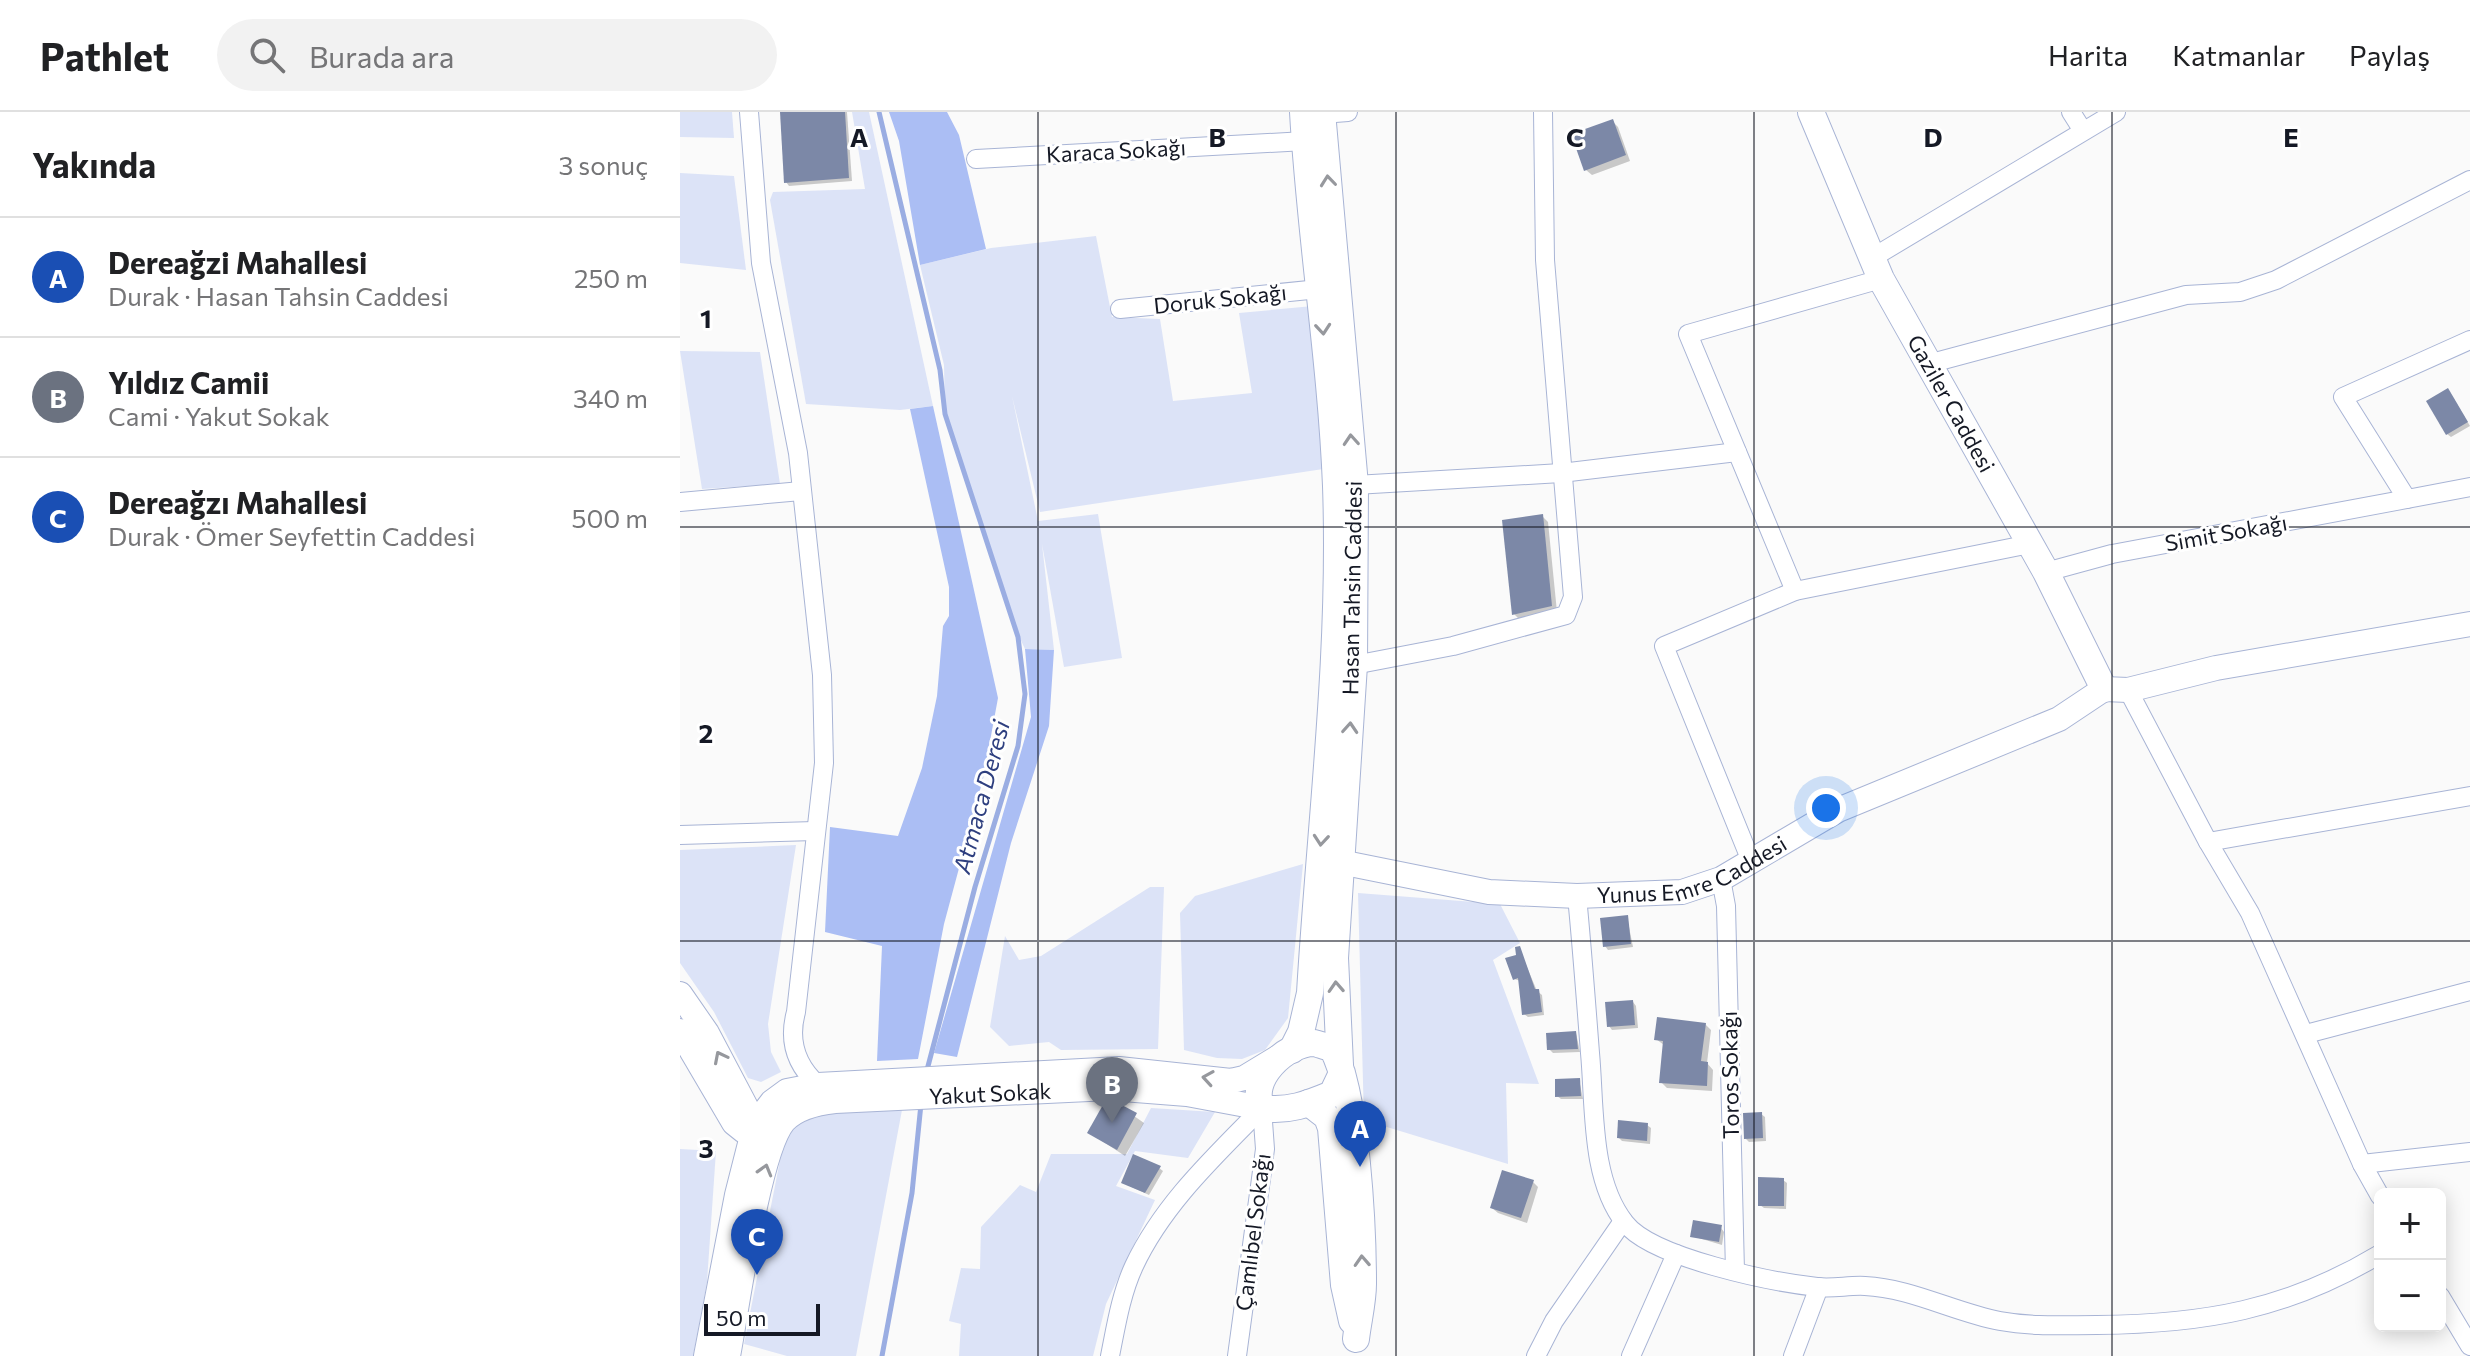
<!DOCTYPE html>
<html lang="tr">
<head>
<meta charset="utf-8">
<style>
	body { margin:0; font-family:Commissioner,sans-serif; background:#f2f2f2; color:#202124 }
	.controls { position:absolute; right:24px; bottom:24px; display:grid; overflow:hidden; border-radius:12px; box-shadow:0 4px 20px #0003 }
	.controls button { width:72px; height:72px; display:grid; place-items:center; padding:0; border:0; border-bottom:2px solid #e0e0e0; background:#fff; color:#202124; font:40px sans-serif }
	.scale { position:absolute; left:24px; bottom:20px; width:116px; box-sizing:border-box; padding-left:8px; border:4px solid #151925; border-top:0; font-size:22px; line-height:28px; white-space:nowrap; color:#151925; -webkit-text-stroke:6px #fff; paint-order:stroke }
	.you { position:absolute; left:1146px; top:696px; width:28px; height:28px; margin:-20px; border:6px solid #fff; border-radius:50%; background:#1a73e8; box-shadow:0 0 0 12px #1a73e833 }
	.badge { display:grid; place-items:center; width:52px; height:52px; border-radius:50%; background:#83812a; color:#fff; font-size:26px; font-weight:700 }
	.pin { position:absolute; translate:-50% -66px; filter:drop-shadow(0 2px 4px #0008) }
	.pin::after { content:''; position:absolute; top:42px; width:28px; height:24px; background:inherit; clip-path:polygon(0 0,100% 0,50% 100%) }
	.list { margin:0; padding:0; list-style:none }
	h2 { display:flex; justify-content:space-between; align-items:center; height:104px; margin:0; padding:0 32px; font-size:34px }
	h2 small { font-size:26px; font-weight:400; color:#757577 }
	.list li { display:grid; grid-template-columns:52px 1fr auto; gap:24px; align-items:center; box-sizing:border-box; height:120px; padding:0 32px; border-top:2px solid #e0e0e0 }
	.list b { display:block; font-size:30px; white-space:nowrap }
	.list p { margin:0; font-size:26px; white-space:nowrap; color:#757577 }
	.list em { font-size:26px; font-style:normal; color:#757577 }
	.icon { flex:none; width:44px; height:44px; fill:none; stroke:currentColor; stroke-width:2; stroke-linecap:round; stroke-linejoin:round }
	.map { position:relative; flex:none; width:1790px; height:1244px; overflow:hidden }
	header { display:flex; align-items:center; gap:48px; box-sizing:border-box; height:112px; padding:0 40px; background:#fff; border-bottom:2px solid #e0e0e0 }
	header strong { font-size:38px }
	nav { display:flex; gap:44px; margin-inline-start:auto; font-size:28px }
	.search { width:560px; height:72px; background:#f2f2f2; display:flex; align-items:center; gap:20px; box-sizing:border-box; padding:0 28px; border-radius:44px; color:#757577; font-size:30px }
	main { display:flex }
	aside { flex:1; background:#fff }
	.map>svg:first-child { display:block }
</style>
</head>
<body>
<header>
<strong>Pathlet</strong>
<div class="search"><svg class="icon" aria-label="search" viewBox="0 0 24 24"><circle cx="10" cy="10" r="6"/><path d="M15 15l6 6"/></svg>Burada ara</div>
<nav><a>Harita</a><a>Katmanlar</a><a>Paylaş</a></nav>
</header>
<main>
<aside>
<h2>Yakında<small>3 sonuç</small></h2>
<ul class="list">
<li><span class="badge" style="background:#1a4fb4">A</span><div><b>Dereağzi Mahallesi</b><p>Durak · Hasan Tahsin Caddesi</p></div><em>250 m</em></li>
<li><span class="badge" style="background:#6b7280">B</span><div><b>Yıldız Camii</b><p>Cami · Yakut Sokak</p></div><em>340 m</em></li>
<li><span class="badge" style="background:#1a4fb4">C</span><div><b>Dereağzı Mahallesi</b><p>Durak · Ömer Seyfettin Caddesi</p></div><em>500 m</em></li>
</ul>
</aside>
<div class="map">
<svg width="1790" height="1244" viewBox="0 0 1790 1244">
	<rect width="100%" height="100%" fill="#fafafa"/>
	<g fill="#dce3f7">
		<polygon points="0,0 52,0 54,26 0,25"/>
		<polygon points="172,0 189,0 253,294 220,298 126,292 90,88 93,80 185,77"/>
		<polygon points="0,61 54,64 66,158 0,151"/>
		<polygon points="416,124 432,205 480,207 493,289 572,281 559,201 633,194 650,356 360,400 332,284 358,409 418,402 442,546 384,555 362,432 374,538 345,537 336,518 265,302 264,253 240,153 311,136"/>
		<polygon points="0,239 80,240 100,372 22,377"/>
		<polygon points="116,733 88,912 91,940 101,960 81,970 68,966 34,900 0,851 0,738"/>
		<polygon points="623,752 608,906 585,938 562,947 537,946 504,938 500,801 515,784"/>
		<polygon points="470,775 484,775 478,937 381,938 369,930 329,934 310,915 325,824 339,848 361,844"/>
		<polygon points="678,781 820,792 840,831 813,848 859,972 826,971 828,1052 684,1008"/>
		<polygon points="471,996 535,1000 508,1046 455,1039 436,1074 475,1088 426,1192 413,1244 279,1244 281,1212 269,1209 281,1156 300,1157 301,1115 340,1073 356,1080 371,1042 447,1042"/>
		<polygon points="222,998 176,1244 107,1244 64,1232 102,1038 112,1015 134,1001"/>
		<polygon points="0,1037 36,1039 27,1170 13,1244 0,1244"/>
	</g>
	<g fill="#abbef4">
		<polygon points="209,0 267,0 279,23 306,137 240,153 219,29"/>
		<polygon points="253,294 318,586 303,667 264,812 238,947 197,949 202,834 145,820 150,715 218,724 242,656 257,584 263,514 269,504 269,475 230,297"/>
		<polygon points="345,537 374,538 369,614 331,731 277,945 254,941 351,605"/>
	</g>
	<g fill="#0003">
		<polygon points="101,0 167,0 172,69 109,74 106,70"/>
		<polygon points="932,9 938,15 950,49 912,63 906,58"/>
		<polygon points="1771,282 1790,314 1771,325 1767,322"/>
		<polygon points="862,404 868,410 877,500 840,508 834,502"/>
		<polygon points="947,805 953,835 928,838 925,834"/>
		<polygon points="839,836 857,879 862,883 864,903 848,905 844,902 841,869 834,867"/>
		<polygon points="953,890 956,894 958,916 932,918 929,914"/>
		<polygon points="1025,912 1031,918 1027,951 1033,958 1032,979 987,976 981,970 984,933 976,927"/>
		<polygon points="896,921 900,940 873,941 869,937"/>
		<polygon points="899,968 903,987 881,987 877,984"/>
		<polygon points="440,994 464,1011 445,1044 410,1021"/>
		<polygon points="1081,1002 1085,1005 1086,1029 1069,1030 1066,1027"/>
		<polygon points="967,1013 971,1016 970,1032 942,1029 939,1026"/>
		<polygon points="479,1056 483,1059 469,1083 443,1071"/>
		<polygon points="1103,1068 1107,1071 1106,1097 1084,1096 1080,1093"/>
		<polygon points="853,1070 858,1075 847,1111 818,1101 812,1096"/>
		<polygon points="1041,1116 1044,1120 1042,1133 1012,1124"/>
	</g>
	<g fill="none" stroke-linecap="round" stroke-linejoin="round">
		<g stroke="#9aade2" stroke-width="5">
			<polyline points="199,0 260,258 265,302 338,525 345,582 338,634 295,775 247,958"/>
			<polyline points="202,1244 232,1081 241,992"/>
		</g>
	</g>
	<g fill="#7c88a7">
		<polygon points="100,0 165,0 169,66 104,71"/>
		<polygon points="933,7 946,43 904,59 891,22"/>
		<polygon points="1768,276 1788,310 1766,323 1746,289"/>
		<polygon points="863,402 872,494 832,503 822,408"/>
		<polygon points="948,803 951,832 923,835 920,806"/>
		<polygon points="840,834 855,877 859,877 862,900 842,903 838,866 833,868 825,846 836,843 835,835"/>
		<polygon points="953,888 955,913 927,915 925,890"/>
		<polygon points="977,905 1026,911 1021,949 1028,950 1027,974 979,971 983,929 974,928"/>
		<polygon points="896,919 898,937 867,938 866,921"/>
		<polygon points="900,966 901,984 875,985 875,967"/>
		<polygon points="424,991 440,992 457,1001 437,1038 407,1021"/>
		<polygon points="1082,1000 1083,1026 1064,1027 1063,1001"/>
		<polygon points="938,1008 968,1011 967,1029 937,1026"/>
		<polygon points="453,1042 481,1054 465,1081 441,1071"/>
		<polygon points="822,1058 854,1068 841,1106 810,1096"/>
		<polygon points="1078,1065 1104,1066 1104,1094 1078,1094"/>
		<polygon points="1013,1108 1042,1113 1039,1130 1010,1125"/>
	</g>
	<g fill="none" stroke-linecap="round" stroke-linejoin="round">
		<defs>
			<g id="minor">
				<path d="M69 0 81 151 118 341 142 563 144 651 116 900C108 929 116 953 138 973"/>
				<polyline points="1391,0 1403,19"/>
				<polyline points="642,2 668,0"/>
				<polyline points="296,47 625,29"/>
				<polyline points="1192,146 1436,0"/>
				<polyline points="440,197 639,177"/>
				<polyline points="1790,228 1663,285 1727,387 1790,375"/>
				<polyline points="1248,252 1506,183 1560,180 1596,168 1790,68"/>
				<polyline points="675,373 881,361 1057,340"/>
				<polyline points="0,390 121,379"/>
				<polyline points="1366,460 1432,442 1727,387"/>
				<polyline points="1115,479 1008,222 1201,167"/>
				<polyline points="674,553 773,534 886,503 893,485 865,148 863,0"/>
				<polyline points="1448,578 1528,730 1570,801 1682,1052 1700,1084"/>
				<polyline points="0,723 135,719"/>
				<polyline points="1528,730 1790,684"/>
				<polyline points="1071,749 984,534 1115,479 1350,432"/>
				<polyline points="1041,767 1046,794 1055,1159"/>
				<path d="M897 784C902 836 906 889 910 941 915 994 910 1067 945 1111 972 1146 1092 1170 1137 1175 1153 1177 1169 1173 1185 1174 1231 1176 1276 1201 1320 1209 1353 1215 1384 1213 1417 1213 1523 1212 1607 1198 1700 1142"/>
				<polyline points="1626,922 1790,879"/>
				<polyline points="1682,1052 1790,1040"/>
				<polyline points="1760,1184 1790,1234"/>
				<path d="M430 1244C436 1214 441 1182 454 1154 483 1092 535 1044 582 996"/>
				<polyline points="557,1244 585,1037 582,996"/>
				<polyline points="856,1244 874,1209 943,1109"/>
				<polyline points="951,1244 996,1142"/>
				<polyline points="1113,1244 1139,1175"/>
			</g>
			<g id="tertiary">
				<path id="s1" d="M660 750 809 780 897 784 1002 780 1041 767 1158 698 1379 607 1424 577 1448 578 1536 556 1790 512"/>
				<polyline points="0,882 27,921 75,1012 85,1017"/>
				<polyline points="0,919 54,1011 64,1019 85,1022"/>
				<polyline points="26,1244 57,1083 75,1012 92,990 107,979 138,973 439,957 551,969 564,966 597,946"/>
				<path id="s2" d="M48 1244C57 1197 78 1040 104 1009 117 995 137 991 155 989L430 976 507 982 582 996"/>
			</g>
			<g id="secondary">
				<polyline points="642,0 675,373 674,553 655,846 660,953"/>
				<path id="s3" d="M1131 0 1201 167 1366 460 1424 577"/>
				<path d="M612 938 621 920 630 881C640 712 662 544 656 374 651 249 630 125 623 0"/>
				<path d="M662 961 652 982C628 992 608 1000 582 996 567 968 606 931 634 931 639 932 646 935 652 936 677 980 683 1119 683 1172 683 1190 678 1209 676 1227"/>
				<polyline points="629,991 647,1005 651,1016 664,1173 672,1209"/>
			</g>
		</defs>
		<use href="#minor" stroke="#a8b4d5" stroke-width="20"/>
		<use href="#tertiary" stroke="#a8b4d5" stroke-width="26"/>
		<use href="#secondary" stroke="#a8b4d5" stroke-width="28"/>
		<use href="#minor" stroke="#fff" stroke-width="18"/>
		<use href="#tertiary" stroke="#fff" stroke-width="24"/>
		<use href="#secondary" stroke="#fff" stroke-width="26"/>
	</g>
	<defs><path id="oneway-chevron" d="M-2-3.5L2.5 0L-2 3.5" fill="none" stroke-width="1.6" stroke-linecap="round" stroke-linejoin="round" transform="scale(2)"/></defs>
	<g stroke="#96989d">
		<use href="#oneway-chevron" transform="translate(648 69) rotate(-96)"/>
		<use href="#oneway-chevron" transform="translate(643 217) rotate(85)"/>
		<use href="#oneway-chevron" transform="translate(671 328) rotate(-94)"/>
		<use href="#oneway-chevron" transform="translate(670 616) rotate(-86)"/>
		<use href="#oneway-chevron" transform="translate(641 728) rotate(95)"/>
		<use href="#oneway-chevron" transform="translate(656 875) rotate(-93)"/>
		<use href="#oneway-chevron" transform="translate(40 945) rotate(-117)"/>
		<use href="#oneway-chevron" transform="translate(528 966) rotate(-171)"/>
		<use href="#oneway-chevron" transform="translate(85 1058) rotate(-74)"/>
		<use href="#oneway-chevron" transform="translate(682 1149) rotate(-93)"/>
	</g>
	<path fill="none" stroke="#151925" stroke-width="2" stroke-opacity="0.55" d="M358 0V1244M716 0V1244M1074 0V1244M1432 0V1244M0 415H1790M0 829H1790"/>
	<g text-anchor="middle" stroke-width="6" stroke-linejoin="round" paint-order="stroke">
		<g font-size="22" fill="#151925" stroke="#fff">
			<text transform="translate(436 39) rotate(-3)" y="8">Karaca Sokağı</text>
			<text transform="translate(540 187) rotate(-6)" y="8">Doruk Sokağı</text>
			<text dy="8" stroke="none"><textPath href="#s3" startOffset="324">Gaziler Caddesi</textPath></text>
			<text transform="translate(1546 421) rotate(-10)" y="8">Simit Sokağı</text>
			<text transform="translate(672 476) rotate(-89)" y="8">Hasan Tahsin Caddesi</text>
			<text dy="8" stroke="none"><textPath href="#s1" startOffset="360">Yunus Emre Caddesi</textPath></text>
			<text transform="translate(1050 963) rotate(-91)" y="8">Toros Sokağı</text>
			<text dy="8" stroke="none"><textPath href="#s2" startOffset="454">Yakut Sokak</textPath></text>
			<text transform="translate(573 1120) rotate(-83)" y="8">Çamlıbel Sokağı</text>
		</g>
		<g font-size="24" font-style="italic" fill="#2e3f7f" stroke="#fff">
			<text transform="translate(302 685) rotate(-75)" y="8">Atmaca Deresi</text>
		</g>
	</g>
	<g font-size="26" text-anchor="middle" font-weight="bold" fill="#151925" stroke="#fff" stroke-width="6" stroke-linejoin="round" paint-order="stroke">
		<text x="179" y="35">A</text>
		<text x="537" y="35">B</text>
		<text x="895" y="35">C</text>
		<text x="1253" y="35">D</text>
		<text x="1611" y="35">E</text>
		<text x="26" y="216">1</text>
		<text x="26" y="631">2</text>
		<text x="26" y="1046">3</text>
	</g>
</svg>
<div class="controls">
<button>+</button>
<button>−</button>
</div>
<div class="scale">50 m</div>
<div class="you"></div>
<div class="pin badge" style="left:680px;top:1055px;background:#1a4fb4">A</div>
<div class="pin badge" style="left:432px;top:1011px;background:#6b7280">B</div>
<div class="pin badge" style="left:77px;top:1163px;background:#1a4fb4">C</div>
</div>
</main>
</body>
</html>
